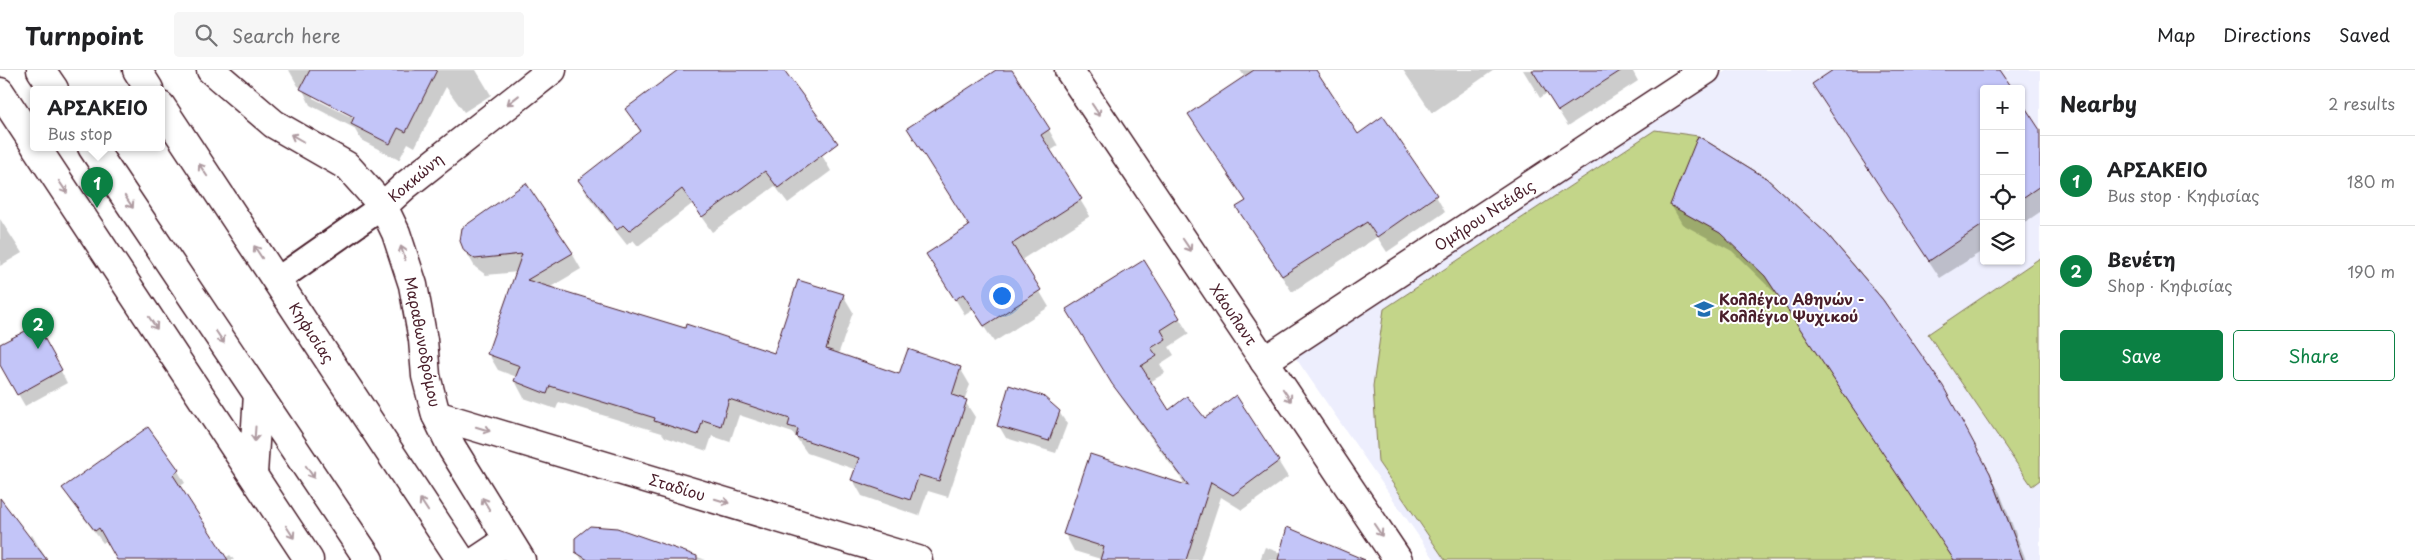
<!DOCTYPE html>
<html lang="en">
<head>
<meta charset="utf-8">
<style>
	body { margin:0; font-family:"Playpen Sans",sans-serif; background:#f6f6f6; color:#202124 }
	.controls { position:absolute; right:15px; top:15px; display:grid; overflow:hidden; border-radius:5px; box-shadow:0 1px 4px #0004 }
	.controls button { width:45px; height:45px; display:grid; place-items:center; padding:0; border:0; border-bottom:1px solid #e0e0e0; background:#fff; color:#202124; font:25px sans-serif }
	.you { position:absolute; left:1001px; top:225px; width:18px; height:18px; margin:-12px; border:4px solid #fff; border-radius:50%; background:#1a73e8; box-shadow:0 0 0 8px #1a73e833 }
	.badge { display:grid; place-items:center; width:32px; height:32px; border-radius:50%; background:#0b8043; color:#fff; font-size:16px; font-weight:700 }
	.pin { position:absolute; translate:-50% -41px; filter:drop-shadow(0 1px 2px #0008) }
	.pin::after { content:''; position:absolute; top:26px; width:18px; height:15px; background:inherit; clip-path:polygon(0 0,100% 0,50% 100%) }
	.popup { position:absolute; left:30px; top:16px; width:135px; height:65px; box-sizing:border-box; display:grid; place-content:center; border-radius:5px; background:#fff; filter:drop-shadow(0 1px 4px #0005); font-size:16px; white-space:nowrap; color:#757577 }
	.popup b { font-size:19px; color:#202124 }
	.popup::after { content:''; position:absolute; left:50%; top:100%; margin-left:-10px; border:10px solid transparent; border-top-color:#fff }
	.list { margin:0; padding:0; list-style:none }
	h2 { display:flex; justify-content:space-between; align-items:center; height:65px; margin:0; padding:0 20px; font-size:21px }
	h2 small { font-size:16px; font-weight:400; color:#757577 }
	.list li { display:grid; grid-template-columns:32px 1fr auto; gap:15px; align-items:center; box-sizing:border-box; height:90px; padding:0 20px; border-top:1px solid #e0e0e0 }
	.list b { display:block; font-size:19px; white-space:nowrap }
	.list p { margin:0; font-size:16px; white-space:nowrap; color:#757577 }
	.list em { font-size:16px; font-style:normal; color:#757577 }
	.actions { display:flex; gap:10px; padding:15px 20px }
	.actions a { flex:1; padding:11px 0; border:1px solid #0b8043; border-radius:5px; text-align:center; font-size:18px; color:#0b8043 }
	.actions .main { background:#0b8043; color:#fff }
	.icon { flex:none; width:28px; height:28px; fill:none; stroke:currentColor; stroke-width:2; stroke-linecap:round; stroke-linejoin:round }
	.map { position:relative; flex:none; width:2040px; height:490px; overflow:hidden }
	header { display:flex; align-items:center; gap:30px; box-sizing:border-box; height:70px; padding:0 25px; background:#fff; border-bottom:1px solid #e0e0e0 }
	header strong { font-size:24px }
	nav { display:flex; gap:28px; margin-inline-start:auto; font-size:18px }
	.search { width:350px; height:45px; background:#f6f6f6; display:flex; align-items:center; gap:12px; box-sizing:border-box; padding:0 18px; border-radius:5px; color:#757577; font-size:19px }
	main { display:flex }
	aside { flex:1; background:#fff }
	.map>svg:first-child { display:block }
</style>
</head>
<body>
<header>
<strong>Turnpoint</strong>
<div class="search"><svg class="icon" aria-label="search" viewBox="0 0 24 24"><circle cx="10" cy="10" r="6"/><path d="M15 15l6 6"/></svg>Search here</div>
<nav><a>Map</a><a>Directions</a><a>Saved</a></nav>
</header>
<main>
<div class="map">
<svg width="2040" height="490" viewBox="0 0 2040 490">
	<rect width="100%" height="100%" fill="#fff"/>
	<filter id="ink" filterUnits="userSpaceOnUse"><feTurbulence type="fractalNoise" baseFrequency=".02" numOctaves="2"/><feDisplacementMap in="SourceGraphic" scale="10" xChannelSelector="R" yChannelSelector="G"/><feConvolveMatrix kernelMatrix="1 2 1 2 8 2 1 2 1" color-interpolation-filters="sRGB"/></filter>
	<g filter="url(#ink)">
		<path fill="#edeefd" fill-rule="evenodd" d="M1727 0H2040V490H1435L1295 287ZM1984 19H2021V191H1984Z"/>
		<g fill="#c3d589" stroke="#867a5a">
			<polygon points="1655,60 1698,66 1766,108 1828,165 1883,230 1990,403 2023,490 1445,490 1378,392 1373,316 1384,239"/>
			<polygon points="2040,188 2040,410 2032,416 1928,264"/>
		</g>
		<g fill="#0003" fill-rule="evenodd">
			<path d="M289 0H476L491 25 464 42 446 17 415 77 408 73 399 90 361 70 354 58 310 35 302 18 298 16ZM313 25 360 49 359 51 313 28Z"/>
			<polygon points="686,0 782,0 820,82 831,101 788,133 775,116 712,162 692,134 638,176 633,170 627,175 588,126 579,110 641,63 626,39"/>
			<polygon points="998,0 1010,0 1049,60 1058,76 1050,81 1090,146 1021,190 1049,237 994,272 973,240 965,245 937,200 970,157"/>
			<polygon points="1240,0 1315,0 1358,65 1436,126 1445,142 1387,182 1377,167 1292,222 1247,154 1248,12"/>
			<polygon points="1403,0 1494,0 1432,43"/>
			<polygon points="1523,0 1632,0 1638,11 1568,56 1547,23 1540,28"/>
			<polygon points="1836,0 1999,0 1984,19 1984,180 1940,208 1814,15"/>
			<polygon points="2021,34 2040,62 2040,142 2021,155"/>
			<polygon points="1765,109 1953,337 2000,423 2026,490 1954,490 1777,225 1732,181 1682,154 1671,135"/>
			<polygon points="0,149 22,183 0,196"/>
			<polygon points="465,180 572,183 581,199 549,218 775,284 843,225 853,242 838,285 900,305 960,298 970,315 964,330 975,347 948,427 928,421 919,446 862,426 853,410 857,400 807,383 793,363 739,345 730,372 712,366 707,381 665,367 662,363 559,332 556,339 524,328 515,311 517,307 498,300 488,283 518,202 486,205 475,197"/>
			<polygon points="1179,248 1189,264 1169,277 1174,285 1160,294 1165,303 1150,312 1169,342 1205,350 1278,391 1288,407 1242,440 1221,427 1200,490 1104,490 1074,481 1065,464 1188,418 1123,330 1077,256"/>
			<polygon points="44,268 67,313 25,336 0,293 0,276"/>
			<polygon points="1059,342 1067,354 1056,383 1006,368 999,356"/>
			<polygon points="148,359 178,401 185,413 179,417 225,488 230,485 234,490 118,490 107,470 103,473 71,431 64,419"/>
			<polygon points="0,430 28,468 32,465 47,490 0,490"/>
			<polygon points="616,459 706,490 582,490 577,481"/>
			<polygon points="1265,477 1281,483 1335,490 1260,490"/>
		</g>
		<g fill="#c3c5f8" stroke="#4a1f2b">
			<polygon points="310,0 437,0 406,62 398,58 390,74 351,54 354,47 300,19"/>
			<polygon points="678,0 784,0 838,73 778,118 765,101 702,147 682,119 629,161 623,155 617,160 578,110 641,61 625,39"/>
			<polygon points="996,0 1012,0 1050,59 1041,65 1082,129 1012,174 1041,220 984,256 963,224 955,230 926,184 969,156 907,58"/>
			<polygon points="1254,0 1316,0 1358,64 1383,46 1437,125 1377,167 1367,152 1282,206 1236,137 1246,131 1188,44"/>
			<polygon points="1532,0 1622,0 1558,41"/>
			<polygon points="1833,0 2000,0 2013,19 1984,19 1984,154 1929,191 1812,14"/>
			<polygon points="2021,31 2040,60 2040,116 2021,129"/>
			<polygon points="1698,66 1766,108 1828,165 1883,230 1943,316 1990,403 2023,490 1954,490 1765,206 1720,163 1670,135"/>
			<polygon points="526,113 573,183 527,210 685,258 686,254 774,283 798,210 844,224 826,279 899,304 908,279 961,297 952,325 967,330 939,411 919,405 910,430 851,410 859,388 796,367 798,359 788,356 790,349 729,329 721,356 703,350 698,365 654,351 655,348 550,316 547,324 514,311 520,296 487,284 522,184 475,189 464,181 460,171 462,158"/>
			<polygon points="1144,190 1180,248 1161,260 1166,269 1151,278 1157,286 1141,296 1169,340 1187,326 1205,348 1236,325 1279,391 1233,425 1211,412 1186,490 1100,490 1104,477 1063,464 1090,384 1189,416 1112,314 1066,239"/>
			<polygon points="37,255 62,300 17,325 0,295 0,274"/>
			<polygon points="1009,315 1043,326 1060,341 1049,371 997,356"/>
			<polygon points="148,357 179,400 173,405 228,490 117,490 99,458 95,461 62,418"/>
			<polygon points="0,428 47,490 0,490"/>
			<polygon points="590,456 617,458 697,486 697,490 588,490 575,482 575,468"/>
			<polygon points="1287,457 1365,490 1278,490"/>
		</g>
		<g fill="none" stroke-linecap="round" stroke-linejoin="round">
			<defs>
				<polyline id="pedestrian" points="276,211 383,136"/>
				<g id="minor">
					<polyline points="1069,0 1398,490"/>
					<polyline points="383,136 406,115 552,0"/>
					<polyline points="1264,291 1706,0"/>
					<polyline points="436,345 918,490"/>
				</g>
				<g id="tertiary">
					<polyline points="211,0 274,54 347,96 383,136 396,163 413,215 423,270 426,306 436,345 452,378 521,490"/>
					<polyline points="0,22 33,72"/>
					<polyline points="36,77 309,490"/>
				</g>
				<g id="primary">
					<polyline points="41,0 54,19"/>
					<polyline points="137,0 149,19"/>
					<polyline points="161,36 461,490"/>
					<polyline points="92,77 369,490"/>
					<polyline points="253,404 258,324"/>
					<polyline points="478,490 508,470"/>
				</g>
			</defs>
			<use href="#pedestrian" stroke="#4a1f2b" stroke-width="29"/>
			<use href="#minor" stroke="#4a1f2b" stroke-width="31"/>
			<use href="#tertiary" stroke="#4a1f2b" stroke-width="31"/>
			<use href="#primary" stroke="#4a1f2b" stroke-width="31"/>
			<use href="#pedestrian" stroke="#fff" stroke-width="25"/>
			<use href="#minor" stroke="#fff" stroke-width="28"/>
			<use href="#tertiary" stroke="#fff" stroke-width="28"/>
			<use href="#primary" stroke="#fff" stroke-width="28"/>
		</g>
		<defs><path id="oneway-shaft" d="M-6 0H5M1.5-3L5.5 0L1.5 3" fill="none" stroke-width="1.6" stroke-linecap="round" stroke-linejoin="round" transform="scale(1.25)"/></defs>
		<g stroke="#ae9aa0">
			<use href="#oneway-shaft" transform="translate(513 30) rotate(142)"/>
			<use href="#oneway-shaft" transform="translate(1096 40) rotate(56)"/>
			<use href="#oneway-shaft" transform="translate(297 68) rotate(-150)"/>
			<use href="#oneway-shaft" transform="translate(203 100) rotate(-124)"/>
			<use href="#oneway-shaft" transform="translate(63 117) rotate(56)"/>
			<use href="#oneway-shaft" transform="translate(129 132) rotate(56)"/>
			<use href="#oneway-shaft" transform="translate(1187 175) rotate(56)"/>
			<use href="#oneway-shaft" transform="translate(258 182) rotate(-123)"/>
			<use href="#oneway-shaft" transform="translate(403 183) rotate(-108)"/>
			<use href="#oneway-shaft" transform="translate(153 253) rotate(56)"/>
			<use href="#oneway-shaft" transform="translate(220 267) rotate(56)"/>
			<use href="#oneway-shaft" transform="translate(1287 325) rotate(56)"/>
			<use href="#oneway-shaft" transform="translate(483 359) rotate(17)"/>
			<use href="#oneway-shaft" transform="translate(255 364) rotate(94)"/>
			<use href="#oneway-shaft" transform="translate(310 402) rotate(56)"/>
			<use href="#oneway-shaft" transform="translate(722 431) rotate(17)"/>
			<use href="#oneway-shaft" transform="translate(486 434) rotate(-121)"/>
			<use href="#oneway-shaft" transform="translate(424 435) rotate(-123)"/>
			<use href="#oneway-shaft" transform="translate(1378 460) rotate(56)"/>
			<use href="#oneway-shaft" transform="translate(290 462) rotate(57)"/>
		</g>
	</g>
	<defs>
		<symbol id="school-bare" viewBox="-9 -9 18 18"><path d="M0-5L7-2L0 1L-7-2ZM-4 1L0 2.5L4 1V4Q0 6-4 4Z" fill="#1f6fb2" stroke="#fff" stroke-width="2.5" paint-order="stroke"/></symbol>
	</defs>
	<g fill-rule="evenodd">
		<use href="#school-bare" x="1690" y="225" width="28" height="28"/>
	</g>
	<g text-anchor="middle" stroke-width="4" stroke-linejoin="round" paint-order="stroke">
		<g font-size="15" fill="#4a1f2b" stroke="#fff">
			<text transform="translate(416 108) rotate(-40)" y="5">Κοκκώνη</text>
			<text transform="translate(1485 146) rotate(-33)" y="5">Ομήρου Ντέιβις</text>
			<text transform="translate(1233 245) rotate(56)" y="5">Χάουλαντ</text>
			<text transform="translate(311 263) rotate(57)" y="5">Κηφισίας</text>
			<text transform="translate(422 272) rotate(79)" y="5">Μαραθωνοδρόμου</text>
			<text transform="translate(677 418) rotate(17)" y="5">Σταδίου</text>
		</g>
		<g font-size="15" font-weight="bold" fill="#4a1f2b" stroke="#fff" text-anchor="start">
			<text x="1719" y="235">Κολλέγιο Αθηνών -<tspan x="1719" dy="17">Κολλέγιο Ψυχικού</tspan></text>
		</g>
	</g>
</svg>
<div class="controls">
<button>+</button>
<button>−</button>
<button><svg class="icon" aria-label="locate" viewBox="0 0 24 24"><circle cx="12" cy="12" r="6"/><path d="M12 2v4M12 18v4M2 12h4M18 12h4"/></svg></button>
<button><svg class="icon" aria-label="layers" viewBox="0 0 24 24"><path d="M12 4l9 5-9 5-9-5zM3 14l9 5 9-5"/></svg></button>
</div>
<div class="you"></div>
<div class="pin badge" style="left:97px;top:138px">1</div>
<div class="popup"><b>ΑΡΣΑΚΕΙΟ</b>Bus stop</div>
<div class="pin badge" style="left:38px;top:279px">2</div>
</div>
<aside>
<h2>Nearby<small>2 results</small></h2>
<ul class="list">
<li><span class="badge">1</span><div><b>ΑΡΣΑΚΕΙΟ</b><p>Bus stop · Κηφισίας</p></div><em>180 m</em></li>
<li><span class="badge">2</span><div><b>Βενέτη</b><p>Shop · Κηφισίας</p></div><em>190 m</em></li>
</ul>
<div class="actions"><a class="main">Save</a><a>Share</a></div>
</aside>
</main>
</body>
</html>
